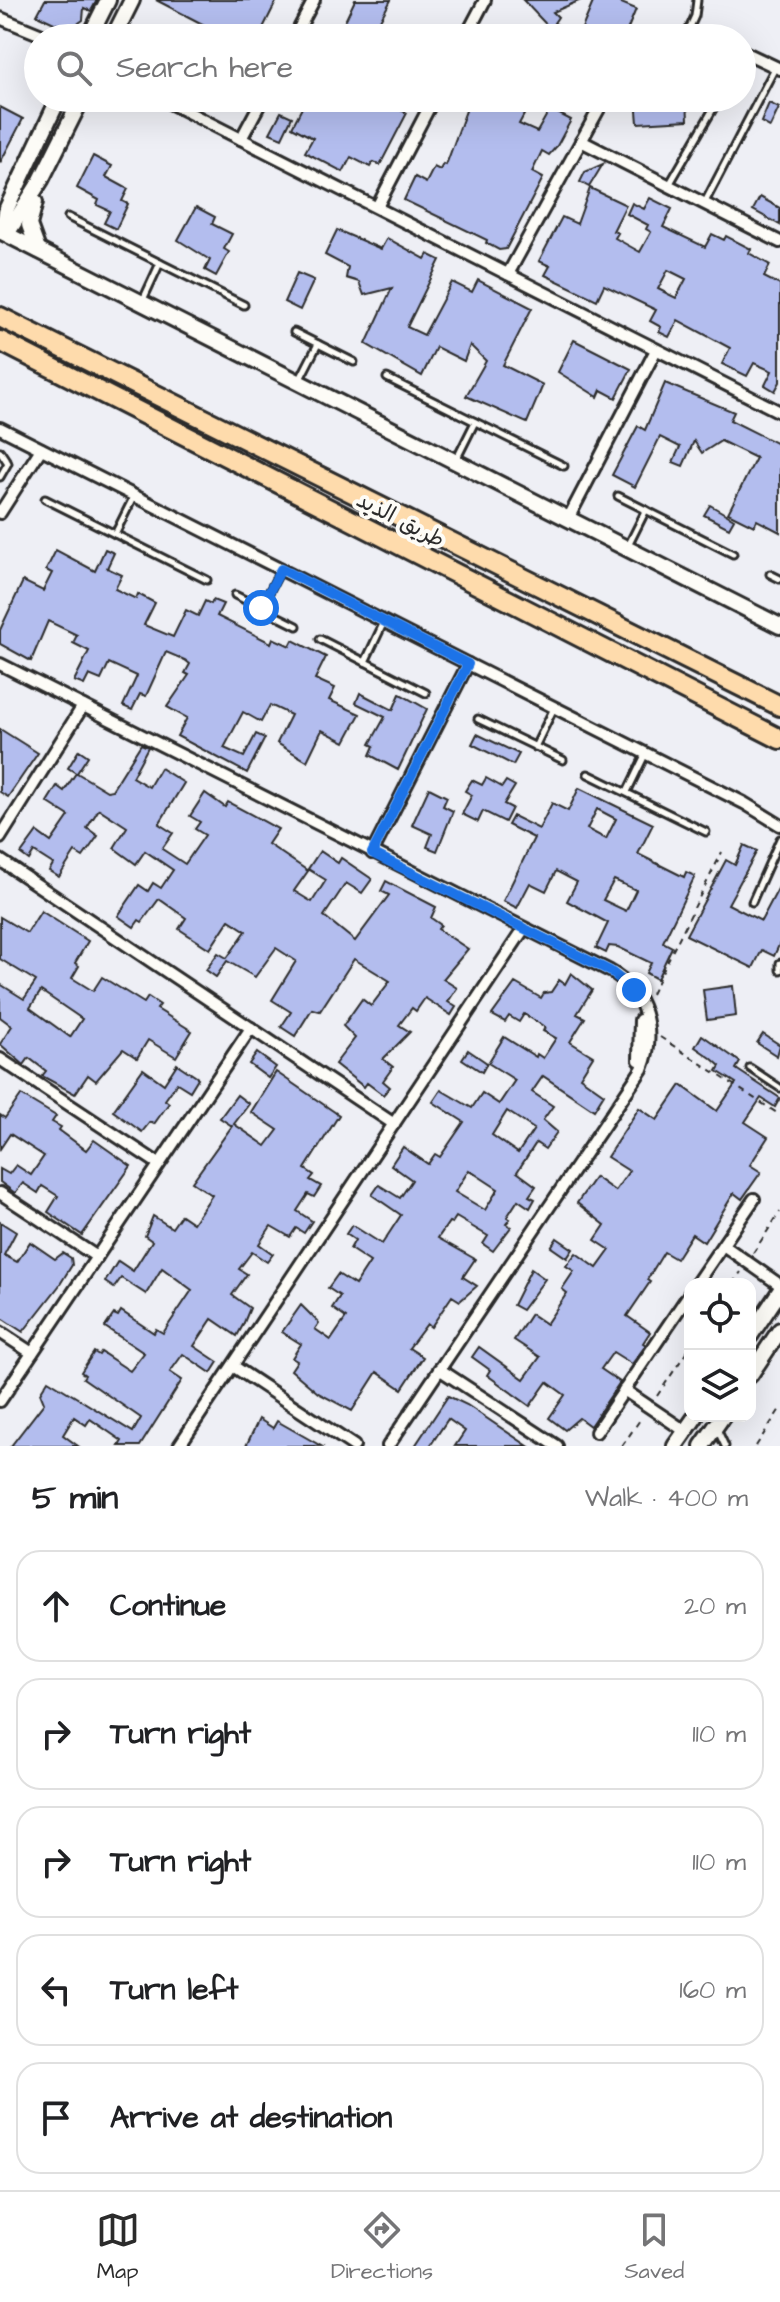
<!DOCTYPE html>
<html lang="en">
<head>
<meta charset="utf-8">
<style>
	body { margin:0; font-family:"Architects Daughter","Playpen Sans Arabic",sans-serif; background:#f2f2f2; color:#202124 }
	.controls { position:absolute; right:24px; bottom:24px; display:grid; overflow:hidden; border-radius:16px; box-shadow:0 8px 32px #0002 }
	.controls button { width:72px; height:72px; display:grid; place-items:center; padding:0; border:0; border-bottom:2px solid #e0e0e0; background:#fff; color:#202124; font:40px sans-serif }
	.stop { position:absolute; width:24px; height:24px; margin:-18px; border:6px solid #1a73e8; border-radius:50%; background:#fff }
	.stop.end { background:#1a73e8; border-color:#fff; box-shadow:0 2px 8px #0008 }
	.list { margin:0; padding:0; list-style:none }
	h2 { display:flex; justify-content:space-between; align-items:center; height:104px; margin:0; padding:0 32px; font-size:34px }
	h2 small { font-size:26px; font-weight:400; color:#757577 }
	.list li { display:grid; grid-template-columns:52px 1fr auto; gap:24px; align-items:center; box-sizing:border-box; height:112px; margin:0 16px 16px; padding:0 16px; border:2px solid #e0e0e0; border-radius:24px }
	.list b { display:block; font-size:30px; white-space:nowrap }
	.list em { font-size:26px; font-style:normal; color:#757577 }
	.icon { flex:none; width:44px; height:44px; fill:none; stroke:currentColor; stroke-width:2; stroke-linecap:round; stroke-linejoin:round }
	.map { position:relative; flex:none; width:780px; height:1446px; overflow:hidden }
	.search { position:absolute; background:#fff; box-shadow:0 8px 32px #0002; left:24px; right:24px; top:24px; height:88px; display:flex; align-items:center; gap:20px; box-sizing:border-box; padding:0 28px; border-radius:44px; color:#757577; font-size:30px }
	.sheet { height:744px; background:#fff }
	nav { display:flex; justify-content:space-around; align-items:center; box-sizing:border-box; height:112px; border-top:2px solid #e0e0e0; background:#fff; font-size:22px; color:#757577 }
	nav a { display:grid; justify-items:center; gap:4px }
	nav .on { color:#2b2b2b }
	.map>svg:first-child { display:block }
</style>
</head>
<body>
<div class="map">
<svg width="780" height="1446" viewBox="0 0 780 1446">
	<rect width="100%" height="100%" fill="#eeeff5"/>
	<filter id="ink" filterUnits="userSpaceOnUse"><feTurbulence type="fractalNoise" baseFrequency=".0125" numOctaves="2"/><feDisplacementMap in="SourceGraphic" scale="16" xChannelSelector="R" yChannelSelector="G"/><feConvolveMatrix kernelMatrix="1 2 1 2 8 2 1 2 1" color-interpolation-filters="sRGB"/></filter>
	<g filter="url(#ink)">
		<g fill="#b3bdee" stroke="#2b2b2b" stroke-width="2" fill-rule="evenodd">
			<polygon points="45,0 97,0 91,11 84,8 83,20 69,30 37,15"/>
			<polygon points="156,0 277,0 258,38 212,38 216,31"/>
			<polygon points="355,0 391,0 374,31 389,38 337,38"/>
			<polygon points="523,0 581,0 553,12 558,17 554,23 582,38 557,36"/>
			<polygon points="594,0 614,0 636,9 624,38 591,38 580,33"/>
			<polygon points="307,98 329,105 333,98 396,98 392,106 407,113 380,165 373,162 370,167 351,157 343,172 305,152 313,138 292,127"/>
			<polygon points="477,98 502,109 504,104 526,111 519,124 537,132 550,109 571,120 557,146 549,155 542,151 532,172 543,178 506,249 499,250 486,243 487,240 404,200 415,177 426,183 434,167 440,170 443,164 446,165 467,108 471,99"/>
			<polygon points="636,98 687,98 688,120 638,123"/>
			<polygon points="769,103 779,108 770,127 761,122"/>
			<polygon points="0,107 23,119 0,163"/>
			<polygon points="281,112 292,117 282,138 270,133"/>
			<polygon points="93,156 112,166 106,177 128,189 122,201 128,204 116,229 104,223 110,211 97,205 99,200 77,188"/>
			<polygon points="603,164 589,187 580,182 585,172"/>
			<path d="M590 188 626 205 613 231 618 233 615 238 640 252 651 232 646 229 648 225 627 214 632 203 644 209 650 198 672 209 663 227 705 247 712 234 724 240 726 236 751 249 749 253 770 265 764 277 780 285V382L775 391 765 385 772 371 754 363 747 376 722 364 730 348 678 320 669 337 659 332 661 327 650 321 656 310 604 285 597 300 545 275 550 266 539 261 550 240 562 217 577 224ZM668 270 686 279 676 298 658 289Z"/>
			<polygon points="760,197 780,208 780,225 753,210"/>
			<polygon points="196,207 215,217 212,224 232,234 224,249 229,252 216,276 205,270 210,260 178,240"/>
			<polygon points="337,230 381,249 387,238 425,259 428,254 440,260 407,327 424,335 452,282 472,292 478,280 532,308 503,365 543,385 527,423 466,396 486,361 470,345 464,361 436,347 422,376 366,344 392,288 364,295 359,282 346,278 348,267 325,255"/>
			<polygon points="297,273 314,280 300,310 284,302"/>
			<polygon points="574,340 631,369 616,398 601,390 598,397 558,372"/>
			<polygon points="665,383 734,412 730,420 780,445 780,532 757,520 754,526 728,513 756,458 721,441 702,453 694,441 683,466 673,462 680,447 660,437 635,487 612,475 638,426 645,430"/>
			<polygon points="710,505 734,519 729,528 704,515"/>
			<polygon points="105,549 114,553 107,568 122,575 115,589 136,599 138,594 155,603 144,625 173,637 186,610 198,616 205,601 211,604 213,600 223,604 217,616 271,643 273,638 290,646 293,640 326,657 315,679 335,688 329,700 360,714 345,742 322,730 307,761 277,743 291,715 270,705 261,722 243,712 224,748 244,757 256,734 265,738 247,773 177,736 187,718 167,707 189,675 185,673 190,664 185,660 166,652 146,696 140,694 132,710 123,706 137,676 109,663 101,680 89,675 84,685 74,681 89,651 73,643 77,635 48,621 31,661 0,644 0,630 23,581 43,591 52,573 46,570 56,550 95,571"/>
			<polygon points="360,693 393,710 400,694 427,709 398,770 370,755 374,746 370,744 385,717 356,703"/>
			<polygon points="0,729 38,753 8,797 0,792"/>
			<polygon points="477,734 519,754 513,765 472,744"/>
			<polygon points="141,744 148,747 132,777 149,787 160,768 184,783 159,824 173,833 162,849 185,864 205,835 195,829 200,822 190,816 205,793 225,807 228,802 278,829 268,844 308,871 294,891 312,902 326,880 308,869 320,851 338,863 341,858 372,879 362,893 346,883 324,916 355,941 389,895 381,891 386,881 436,907 431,918 441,925 438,929 468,949 443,979 457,988 448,1002 456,1007 451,1015 425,998 416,1011 412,1008 399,1025 410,1032 383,1059 393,1067 383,1081 390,1087 383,1095 367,1083 364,1087 335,1064 355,1038 343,1026 362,999 371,1006 390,981 354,959 320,1011 312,1009 295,1036 281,1027 291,1012 272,1000 296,961 276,948 255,977 227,961 216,977 206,970 218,953 227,958 246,931 229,920 210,949 179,929 186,918 159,899 142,922 139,920 134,927 118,916 139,885 148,891 153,883 161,888 173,870 145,851 136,864 114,848 127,827 99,809 87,828 98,836 83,857 75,852 59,877 49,871 53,864 34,852 29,860 21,854 37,832 51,842 69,816 47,802 57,786 64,791 76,773 68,768 79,750 88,756 77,773 107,791 112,790"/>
			<polygon points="486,778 502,787 506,781 515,786 504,804 512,808 505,822 483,811 478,822 462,814 472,795 465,791 472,780 482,785"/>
			<polygon points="429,788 447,797 443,806 453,811 437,851 427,847 432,834 412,825"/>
			<path d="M579 788 653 824 638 854 684 877 686 872 695 876 663 942 672 947 657 979 646 973 651 963 618 947 609 946 606 953 596 948 608 923 567 901 577 882 556 871 546 891 530 883 517 908 503 901 534 838 508 825 513 816 539 829 552 803 568 811ZM597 809 616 819 606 839 587 829ZM614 880 636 890 626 911 603 900Z"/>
			<polygon points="744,845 757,851 728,904 761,921 780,885 780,943 774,956 762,950 753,968 686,935 726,860 735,865"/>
			<path d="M41 911 88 941 75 963 79 966 72 978 93 991 102 977 144 1003 148 997 160 1005 157 1009 192 1031 176 1057 148 1040 137 1058 123 1049 96 1081 88 1075 75 1094 42 1076 46 1071 29 1058 24 1065 0 1044 12 1026 0 1017V984L24 999 36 981 0 959V917L27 933ZM41 991 82 1019 70 1037 30 1008Z"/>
			<path d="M571 973 592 990 577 1014 585 1018 570 1042 593 1056 580 1077 604 1094 594 1110 543 1076 532 1092 553 1106 543 1120 557 1132 545 1149 536 1143 517 1172 536 1186 529 1196 535 1199 530 1208 518 1200 507 1217 510 1219 506 1224 511 1227 493 1251 483 1244 488 1236 456 1217 452 1223 449 1222 438 1238 475 1259 463 1277 477 1286 460 1301 452 1296 431 1327 427 1324 409 1348 423 1357 402 1389 377 1372 352 1411 318 1393 291 1370 297 1361 292 1358 301 1344 282 1332 301 1305 319 1323 315 1329 331 1340 346 1318 332 1308 340 1296 328 1288 338 1274 355 1285 370 1262 350 1249 355 1240 346 1234 352 1225 382 1244 401 1215 372 1195 379 1185 400 1198 412 1180 391 1165 403 1147 428 1164 435 1154 440 1157 464 1122 433 1102 441 1090 472 1108 482 1093 499 1104 515 1080 488 1063 504 1037 536 1057 537 1054 543 1058 556 1038 543 1031 545 1027 524 1014 519 1022 509 1016 505 1022 492 1015 515 983 541 998 544 993 551 992 559 980 565 984ZM507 1111 534 1129 518 1153 492 1135ZM469 1170 498 1189 485 1210 455 1192Z"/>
			<polygon points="733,986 736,1016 707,1020 703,990"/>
			<polygon points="763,1034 780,1045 777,1056 757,1043"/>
			<polygon points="702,1035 740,1062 736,1069 780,1098 775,1107 761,1098 745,1122 768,1137 750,1165 761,1172 742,1199 734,1193 704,1242 692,1234 676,1259 664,1252 647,1280 650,1282 627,1316 650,1332 643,1343 646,1345 632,1364 613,1352 601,1369 620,1382 590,1426 579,1418 565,1430 549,1418 565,1395 547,1382 530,1406 487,1375 490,1370 472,1357 479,1347 524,1379 540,1357 514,1340 531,1314 546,1324 567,1293 562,1289 574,1271 566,1266 576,1253 597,1268 610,1250 595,1240 605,1225 577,1203 595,1177 615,1191 629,1171 607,1157 639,1108 657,1120 681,1085 717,1111 736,1083 717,1071 720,1066 711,1058 695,1047"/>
			<polygon points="468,1050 487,1063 482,1072 462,1059"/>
			<polygon points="257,1053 276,1067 268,1078 249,1064"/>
			<polygon points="177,1064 198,1078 190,1091 177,1083 165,1100 169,1103 154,1124 150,1122 142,1132 113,1111 143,1069 164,1084"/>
			<polygon points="276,1072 339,1115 305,1169 314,1175 310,1180 321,1186 314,1197 308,1194 297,1211 312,1221 304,1233 296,1228 290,1237 271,1226 259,1244 273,1254 267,1262 252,1252 239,1269 247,1274 232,1295 250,1308 243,1325 237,1336 212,1319 194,1346 218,1362 211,1373 183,1354 170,1372 182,1380 140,1446 119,1446 122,1441 90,1419 86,1425 74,1417 63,1435 78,1446 11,1446 44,1403 40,1393 48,1380 133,1432 141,1418 83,1378 85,1375 81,1372 94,1352 99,1355 101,1352 130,1371 144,1353 105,1327 114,1314 118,1316 121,1311 154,1333 156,1329 163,1333 192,1290 162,1268 146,1294 121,1278 114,1288 105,1282 118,1261 133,1271 152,1241 145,1236 153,1216 172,1228 181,1215 193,1223 212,1195 192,1182 232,1126 220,1118 237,1095 249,1104 234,1124 266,1146 278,1130 251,1112"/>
			<polygon points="21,1095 56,1116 52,1122 61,1127 59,1130 86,1150 94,1140 131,1166 82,1235 48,1212 58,1196 42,1186 38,1193 23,1183 15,1193 0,1182 0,1169 9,1174 16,1165 31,1175 44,1156 10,1134 0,1149 0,1115 5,1118"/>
			<polygon points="0,1222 16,1232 4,1255 17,1262 30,1242 55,1259 63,1253 71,1258 72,1265 59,1286 23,1332 0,1317"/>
			<polygon points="557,1238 573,1249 567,1258 551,1247"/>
			<polygon points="531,1269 545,1279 522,1310 513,1305"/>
			<polygon points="448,1396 467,1405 528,1446 455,1446 465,1431 448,1419 430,1446 415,1446"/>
			<polygon points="259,1419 273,1428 277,1421 321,1446 246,1446"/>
		</g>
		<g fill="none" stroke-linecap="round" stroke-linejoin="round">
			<defs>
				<g id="lane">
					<polyline points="685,38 695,16 697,0"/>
					<polyline points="669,185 716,104"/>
					<polyline points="704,204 775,68"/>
					<polyline points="68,217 244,305"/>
					<polyline points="142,302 160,263"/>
					<polyline points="294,332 354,362"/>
					<polyline points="387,378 564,466"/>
					<polyline points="299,381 318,344"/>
					<polyline points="0,451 8,463 0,477"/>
					<polyline points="456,460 475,422"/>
					<polyline points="618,496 733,554"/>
					<polyline points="45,499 207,580"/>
					<polyline points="115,534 134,496"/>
					<polyline points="628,546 646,510"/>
					<polyline points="770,574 780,579"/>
					<polyline points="235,595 297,626"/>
					<polyline points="261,608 281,569"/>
					<polyline points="320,639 426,693"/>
					<polyline points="365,662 384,622"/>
					<polyline points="478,719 563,760"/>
					<polyline points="535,747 554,708"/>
					<polyline points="588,774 706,832"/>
					<polyline points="627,792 645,755"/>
					<polyline points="752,902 780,839"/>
					<polyline points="780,963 780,970"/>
					<polyline points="750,1068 780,1088"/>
					<polyline points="717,1429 725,1446"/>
				</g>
				<g id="street">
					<polyline points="0,18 49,38"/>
					<polyline points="294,38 314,0"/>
					<polyline points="465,38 485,0"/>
					<polyline points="742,51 780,69"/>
					<polyline points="160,98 780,412"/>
					<polyline points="241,139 263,98"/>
					<polyline points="581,141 780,242"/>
					<polyline points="377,207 434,98"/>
					<polyline points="508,274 605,98"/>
					<polyline points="0,428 744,803 780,825"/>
					<polyline points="0,513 41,449"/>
					<polyline points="569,517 656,350"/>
					<path d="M0 664 610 971C645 990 657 1032 642 1069L388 1446"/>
					<polyline points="0,838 83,706"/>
					<polyline points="372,853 468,664"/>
					<polyline points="0,860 394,1124"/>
					<polyline points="0,1059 159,1164"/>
					<polyline points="639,1060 640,1020"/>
					<polyline points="0,1193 97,1257"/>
					<polyline points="723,1245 780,1285"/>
					<polyline points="696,1284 754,1199"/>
					<polyline points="0,1332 32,1353"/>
					<polyline points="233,1366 354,1446"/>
					<polyline points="439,1369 557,1446"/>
					<polyline points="624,1390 685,1431"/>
					<polyline points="0,1401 251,1028"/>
					<polyline points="596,1432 690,1293"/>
					<polyline points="179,1446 523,930"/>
				</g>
				<g id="secondary">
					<polyline points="89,38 108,0"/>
					<polyline points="113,38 132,0"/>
					<polyline points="35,202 29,225 38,250"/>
					<polyline points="0,231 780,626"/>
					<polyline points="2,232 7,208 59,98"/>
					<polyline points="7,234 41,180 82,98"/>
					<polyline points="750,1336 780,1291"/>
					<polyline points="750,1375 780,1330"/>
					<polyline points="675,1446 696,1416"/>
					<polyline points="702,1446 723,1416"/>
				</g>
				<g id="highway">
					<polyline points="0,317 780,706"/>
					<polyline points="0,341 780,739"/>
				</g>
			</defs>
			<use href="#lane" stroke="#2b2b2b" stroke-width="11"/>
			<use href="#street" stroke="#2b2b2b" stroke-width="16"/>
			<use href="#secondary" stroke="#2b2b2b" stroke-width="20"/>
			<use href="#highway" stroke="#2b2b2b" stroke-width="24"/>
			<g stroke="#2b2b2b" stroke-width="2" stroke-dasharray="6 6" stroke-linecap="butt">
				<polyline points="651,994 722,852"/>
				<polyline points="660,1037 780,1115"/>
				<polyline points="753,1253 780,1212"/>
				<polyline points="732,1284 741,1272"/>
				<polyline points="657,1396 690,1347"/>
				<polyline points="622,1446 642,1417"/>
				<polyline points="756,1446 780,1409"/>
			</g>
			<use href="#lane" stroke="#fdfcf7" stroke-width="5"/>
			<use href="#street" stroke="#fdfcf7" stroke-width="10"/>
			<use href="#secondary" stroke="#fdfcf7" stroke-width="14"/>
			<use href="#highway" stroke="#fedbac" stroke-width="18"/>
		</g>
	</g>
	<g fill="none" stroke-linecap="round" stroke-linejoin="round" filter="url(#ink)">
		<polyline stroke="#1a73e8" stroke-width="10" points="261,608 281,569 468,664 372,853 610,971 634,990"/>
	</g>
	<g text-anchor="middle" stroke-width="8" stroke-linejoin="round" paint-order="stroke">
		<g font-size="22" fill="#2b2b2b" stroke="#fdfcf7">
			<text transform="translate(401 519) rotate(27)" y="8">طريق الذيد</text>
		</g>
	</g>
</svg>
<div class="controls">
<button><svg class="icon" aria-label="locate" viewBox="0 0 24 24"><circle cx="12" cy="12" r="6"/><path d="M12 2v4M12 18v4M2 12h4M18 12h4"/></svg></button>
<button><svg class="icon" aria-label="layers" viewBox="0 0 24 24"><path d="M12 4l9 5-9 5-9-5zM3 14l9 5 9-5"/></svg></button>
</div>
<div class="stop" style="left:261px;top:608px"></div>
<div class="stop end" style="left:634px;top:990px"></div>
<div class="search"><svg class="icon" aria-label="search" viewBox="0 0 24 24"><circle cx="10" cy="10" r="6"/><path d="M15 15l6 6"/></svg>Search here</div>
</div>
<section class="sheet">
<h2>5 min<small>Walk · 400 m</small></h2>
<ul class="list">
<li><svg class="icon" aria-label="ahead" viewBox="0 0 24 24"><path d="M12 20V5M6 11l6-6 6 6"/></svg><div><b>Continue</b></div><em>20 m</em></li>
<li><svg class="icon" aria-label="right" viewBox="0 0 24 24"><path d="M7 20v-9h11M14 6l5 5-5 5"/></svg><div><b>Turn right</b></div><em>110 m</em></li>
<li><svg class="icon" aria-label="right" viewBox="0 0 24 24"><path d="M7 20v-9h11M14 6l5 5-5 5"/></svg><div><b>Turn right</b></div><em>110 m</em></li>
<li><svg class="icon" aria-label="left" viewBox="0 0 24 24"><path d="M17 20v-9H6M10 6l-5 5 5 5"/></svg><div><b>Turn left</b></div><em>160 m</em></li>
<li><svg class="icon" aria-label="arrive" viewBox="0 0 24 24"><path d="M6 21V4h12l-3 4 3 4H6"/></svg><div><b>Arrive at destination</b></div></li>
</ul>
</section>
<nav>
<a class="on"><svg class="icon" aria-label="map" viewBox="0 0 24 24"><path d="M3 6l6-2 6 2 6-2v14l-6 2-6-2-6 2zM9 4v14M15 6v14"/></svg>Map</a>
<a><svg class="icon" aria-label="directions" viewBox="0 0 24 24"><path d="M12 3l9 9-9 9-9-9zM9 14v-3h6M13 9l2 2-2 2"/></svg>Directions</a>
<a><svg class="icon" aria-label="saved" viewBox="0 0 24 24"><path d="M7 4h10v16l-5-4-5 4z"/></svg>Saved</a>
</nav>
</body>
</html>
